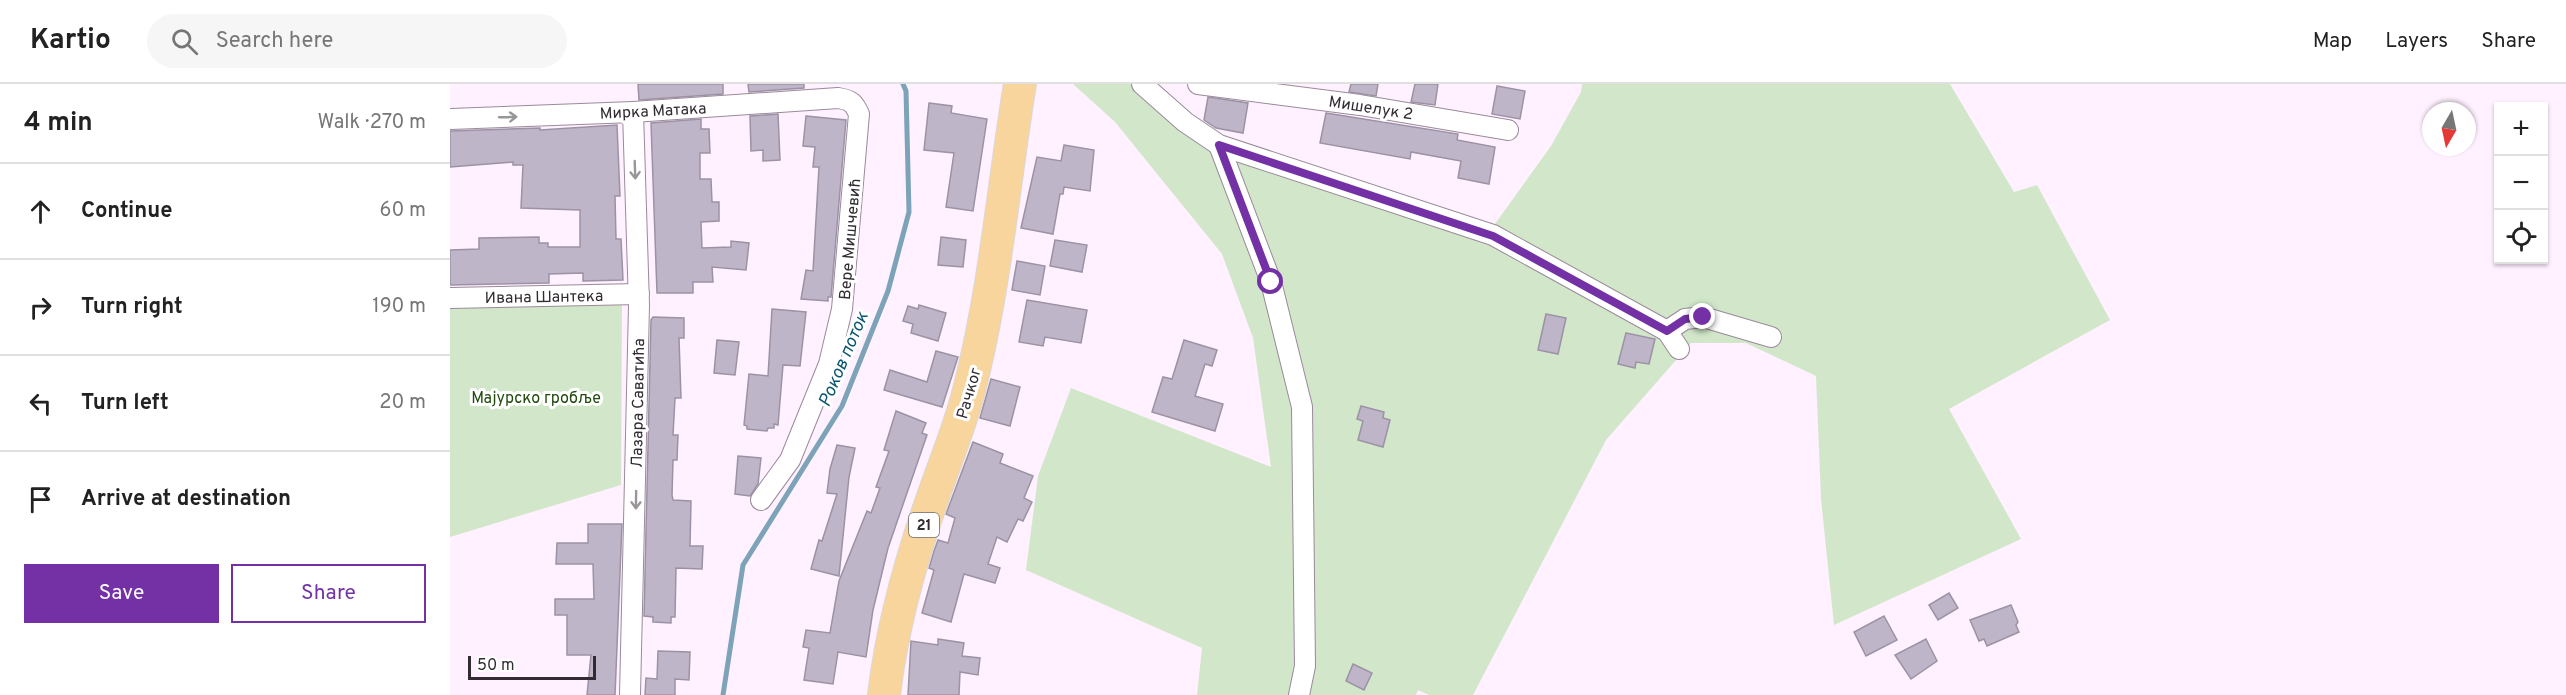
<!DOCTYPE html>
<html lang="en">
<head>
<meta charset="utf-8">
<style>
	body { margin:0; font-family:Overpass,sans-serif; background:#f6f6f6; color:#222 }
	.controls { position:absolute; right:18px; top:18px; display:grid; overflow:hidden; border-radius:0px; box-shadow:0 2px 4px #0004 }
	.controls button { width:54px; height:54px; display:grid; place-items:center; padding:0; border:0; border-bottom:2px solid #e0e0e0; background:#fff; color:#222; font:30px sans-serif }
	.compass { position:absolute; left:1972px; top:18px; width:54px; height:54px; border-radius:50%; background:#fff; box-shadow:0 2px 4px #0004; rotate:189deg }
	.scale { position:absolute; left:18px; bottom:15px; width:128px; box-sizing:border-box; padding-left:6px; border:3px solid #322c32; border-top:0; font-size:16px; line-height:21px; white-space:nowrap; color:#322c32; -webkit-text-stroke:4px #fff; paint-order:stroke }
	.stop { position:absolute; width:18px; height:18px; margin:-14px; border:4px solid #7331a5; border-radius:50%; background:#fff }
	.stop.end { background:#7331a5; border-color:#fff; box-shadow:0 2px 6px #0008 }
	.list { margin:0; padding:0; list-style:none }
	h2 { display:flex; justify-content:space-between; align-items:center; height:78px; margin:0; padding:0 24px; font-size:26px }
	h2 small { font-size:20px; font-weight:400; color:#767676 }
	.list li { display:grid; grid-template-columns:39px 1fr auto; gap:18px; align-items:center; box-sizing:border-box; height:96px; padding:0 24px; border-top:2px solid #e0e0e0 }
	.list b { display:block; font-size:22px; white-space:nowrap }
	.list em { font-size:20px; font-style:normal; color:#767676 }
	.actions { display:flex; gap:12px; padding:18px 24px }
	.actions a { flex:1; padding:14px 0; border:2px solid #7331a5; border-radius:0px; text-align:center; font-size:21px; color:#7331a5 }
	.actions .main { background:#7331a5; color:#fff }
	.icon { flex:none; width:33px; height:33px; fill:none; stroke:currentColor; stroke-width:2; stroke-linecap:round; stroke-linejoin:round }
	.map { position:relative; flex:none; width:2116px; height:611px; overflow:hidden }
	header { display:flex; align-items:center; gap:36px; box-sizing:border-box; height:84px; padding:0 30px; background:#fff; border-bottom:2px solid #e0e0e0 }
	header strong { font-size:28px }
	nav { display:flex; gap:33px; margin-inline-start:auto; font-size:21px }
	.search { width:420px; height:54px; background:#f6f6f6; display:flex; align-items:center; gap:15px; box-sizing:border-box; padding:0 21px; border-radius:33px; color:#767676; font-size:22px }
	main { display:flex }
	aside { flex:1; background:#fff }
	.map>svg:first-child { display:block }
</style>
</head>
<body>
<header>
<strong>Kartio</strong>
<div class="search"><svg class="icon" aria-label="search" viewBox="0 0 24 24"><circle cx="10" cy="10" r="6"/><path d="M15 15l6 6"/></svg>Search here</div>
<nav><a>Map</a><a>Layers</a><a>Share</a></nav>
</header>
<main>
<aside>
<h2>4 min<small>Walk · 270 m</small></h2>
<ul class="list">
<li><svg class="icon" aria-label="ahead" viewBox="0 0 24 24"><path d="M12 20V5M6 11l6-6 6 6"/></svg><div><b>Continue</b></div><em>60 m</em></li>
<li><svg class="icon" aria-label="right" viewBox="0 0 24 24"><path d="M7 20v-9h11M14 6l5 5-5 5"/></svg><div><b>Turn right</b></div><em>190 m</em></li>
<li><svg class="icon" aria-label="left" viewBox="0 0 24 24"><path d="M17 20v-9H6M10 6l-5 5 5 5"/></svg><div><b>Turn left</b></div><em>20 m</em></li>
<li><svg class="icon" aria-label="arrive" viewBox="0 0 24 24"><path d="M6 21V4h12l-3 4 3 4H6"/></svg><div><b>Arrive at destination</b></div></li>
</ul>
<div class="actions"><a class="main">Save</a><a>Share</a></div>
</aside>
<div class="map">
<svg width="2116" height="611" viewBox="0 0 2116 611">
	<rect width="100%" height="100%" fill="#fff1ff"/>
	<g fill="#d2e7ca">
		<polygon points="623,0 688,0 766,59 1037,151 1101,62 1131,8 1132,0 1500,0 1564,108 1587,101 1660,236 1499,325 1571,455 1384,541 1371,415 1366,292 1296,259 1241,259 1156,356 1023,611 979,611 968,606 966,611 747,611 752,564 576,486 588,392 621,304 821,383 803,254 772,170 665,38"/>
		<polygon points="172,221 171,401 0,453 0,224"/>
	</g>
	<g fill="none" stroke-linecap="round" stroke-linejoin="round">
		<polyline stroke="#7da3b8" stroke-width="5" points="273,611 293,481 392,322 438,207 459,128 456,7 453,0"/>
	</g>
	<g fill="#bfb5c8" stroke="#9c92a5" stroke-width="1.5">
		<polygon points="188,0 273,0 273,10 189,16"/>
		<polygon points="298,0 354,0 354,4 299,8"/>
		<polygon points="901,0 928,0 926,12 899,8"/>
		<polygon points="965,0 988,0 985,21 961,18"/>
		<polygon points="1047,2 1075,7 1070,35 1042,30"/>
		<polygon points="758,13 798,19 793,49 766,44 754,36"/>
		<polygon points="479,19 502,22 501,29 537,35 523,127 496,123 504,69 474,66"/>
		<polygon points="876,29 1008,50 1007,56 1045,63 1039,100 1008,94 1011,77 961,68 960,75 870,59"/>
		<polygon points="328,30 330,76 313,77 313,66 301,67 300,32"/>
		<polygon points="356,32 396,36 381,213 378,213 378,217 351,215 356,186 363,187 369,83 363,83 365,63 353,62"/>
		<polygon points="251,35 251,45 259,45 260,69 250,69 250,95 261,95 262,118 269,118 269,137 251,138 252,164 281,163 281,157 299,159 296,186 262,183 263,198 243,198 243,209 207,209 201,39"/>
		<polygon points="167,41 170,112 165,112 166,155 171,155 173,196 133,197 133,189 99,190 99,199 0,201 0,166 29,165 29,154 89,153 89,159 98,159 98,163 130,163 130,126 71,124 73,81 63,81 63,78 0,83 0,47 90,44 90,46"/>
		<polygon points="614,61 644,66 640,107 614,103 613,110 610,110 603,150 571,144 587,73 611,77"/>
		<polygon points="491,153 516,156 513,183 488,181"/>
		<polygon points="605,156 637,161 632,188 600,182"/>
		<polygon points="567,177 595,182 590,211 562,206"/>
		<polygon points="577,216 637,226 631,259 595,253 593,262 569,258"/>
		<polygon points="469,221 496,229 488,257 461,249 463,240 453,237 458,222 468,225"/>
		<polygon points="322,225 356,228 350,282 333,281 328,341 324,340 324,344 318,344 317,347 297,345 297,342 294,341 299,290 318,292"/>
		<polygon points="1096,230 1116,234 1108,270 1088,266"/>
		<polygon points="203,233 234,234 234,254 229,254 231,314 225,314 223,351 228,351 227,376 223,376 222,411 223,416 241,417 240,462 253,462 252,485 226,484 225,533 221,533 221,539 203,538 203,533 194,532 201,236"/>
		<polygon points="1176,249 1205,255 1199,280 1186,278 1185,284 1168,280"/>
		<polygon points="267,256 289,258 285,291 264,289"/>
		<polygon points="734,256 767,266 762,282 755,280 745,312 773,320 765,347 702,328 713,293 722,295"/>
		<polygon points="486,267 508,273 492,323 434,306 440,286 477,298"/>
		<polygon points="541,295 570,303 560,342 530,334"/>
		<polygon points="911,322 934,328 933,334 940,336 933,363 908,356 913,337 907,335"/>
		<polygon points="446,327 476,339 472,349 477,351 438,464 423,526 416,573 388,568 383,600 354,596 359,564 353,563 356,546 380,549 389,497 417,427 421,429 430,404 426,403 439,367 434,366"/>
		<polygon points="523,358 553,370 550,379 583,392 574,414 582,418 573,437 568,435 557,458 547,453 538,480 550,484 545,499 514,490 501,538 472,529 484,486 479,484 484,467 488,456 498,459 505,434 496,430"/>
		<polygon points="387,361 405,364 399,393 389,492 361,485 369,456 372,457 387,410 377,409 380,385"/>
		<polygon points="288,372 311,374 308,400 300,412 285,410"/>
		<polygon points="138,440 172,440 165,611 137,611 141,571 117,571 117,531 105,531 105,515 144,515 143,480 106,480 107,459 138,459"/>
		<polygon points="1499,509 1508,524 1488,536 1479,521"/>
		<polygon points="1561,521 1568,538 1566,541 1569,548 1537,562 1534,555 1529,557 1520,536"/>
		<polygon points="1434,532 1447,556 1416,572 1404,548"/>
		<polygon points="488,555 514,559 512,572 530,574 528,591 510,588 509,611 458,611 461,557 488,561"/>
		<polygon points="1476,555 1487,577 1461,595 1445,571"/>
		<polygon points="208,567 240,568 239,596 225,595 225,611 195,611 196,594 207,595"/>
		<polygon points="903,580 922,589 914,606 896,597"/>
	</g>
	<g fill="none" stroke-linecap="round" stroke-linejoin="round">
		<defs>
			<g id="minor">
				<polyline points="692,0 735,38 769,61 1043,151 1217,247 1229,265"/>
				<polyline points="748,0 910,21 1058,46"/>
				<path d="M0 35 183 28 388 14C401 16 404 19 409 30L392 225 379 280 340 376 311 416"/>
				<polyline points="769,61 821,198 852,323 855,582 849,611"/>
				<polyline points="0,214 189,210"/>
				<polyline points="1217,247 1235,235 1253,233 1321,253"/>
				<polyline points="180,611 189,221 183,28"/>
			</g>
			<path id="primary" d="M434 611C442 542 460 478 483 413 495 378 509 345 518 310 545 208 553 103 570 0"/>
		</defs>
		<use href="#minor" stroke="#9a8a9a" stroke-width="22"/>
		<use href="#primary" stroke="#dad9da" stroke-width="34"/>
		<use href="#minor" stroke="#fff" stroke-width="20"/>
		<use href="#primary" stroke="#f7d59c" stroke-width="32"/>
	</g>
	<defs><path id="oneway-shaft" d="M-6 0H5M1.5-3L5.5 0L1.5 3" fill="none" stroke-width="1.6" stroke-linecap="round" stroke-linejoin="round" transform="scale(1.5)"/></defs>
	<g stroke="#989698">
		<use href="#oneway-shaft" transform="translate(58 33) rotate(-2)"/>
		<use href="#oneway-shaft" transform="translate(185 86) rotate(88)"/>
		<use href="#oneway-shaft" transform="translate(186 416) rotate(91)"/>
	</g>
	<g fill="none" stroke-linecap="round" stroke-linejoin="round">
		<polyline stroke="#7331a5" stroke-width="8" points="821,198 769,61 1043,152 1217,247 1235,235 1253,233"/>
	</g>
	<g text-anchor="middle" stroke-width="6" stroke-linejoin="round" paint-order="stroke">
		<rect fill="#fff" stroke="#706b70" stroke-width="1.5" x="459" y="429" width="30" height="24" rx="4.5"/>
		<g font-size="15" font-weight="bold" fill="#322c32">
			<text x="474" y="446">21</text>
		</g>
		<g font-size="16" fill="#322c32" stroke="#fff">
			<text transform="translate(921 23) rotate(9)" y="6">Мишелук 2</text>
			<text transform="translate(203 26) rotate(-3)" y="6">Мирка Матака</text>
			<text transform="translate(399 155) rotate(-85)" y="6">Вере Мишчевић</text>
			<text transform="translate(94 212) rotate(-1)" y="6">Ивана Шантека</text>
			<text transform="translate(518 309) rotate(-74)" y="6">Рачког</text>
			<text transform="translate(187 319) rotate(-89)" y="6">Лазара Саватића</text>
		</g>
		<g font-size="16" fill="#214a0d" stroke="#fff">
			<text x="86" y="319">Мајурско гробље</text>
		</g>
		<g font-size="18" font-style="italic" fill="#0a5671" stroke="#fff">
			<text transform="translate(393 275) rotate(-67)" y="6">Роков поток</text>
		</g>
	</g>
</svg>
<div class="controls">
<button>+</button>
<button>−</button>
<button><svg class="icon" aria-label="locate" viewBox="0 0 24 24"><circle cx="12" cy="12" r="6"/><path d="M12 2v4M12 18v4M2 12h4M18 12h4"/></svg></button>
</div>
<svg class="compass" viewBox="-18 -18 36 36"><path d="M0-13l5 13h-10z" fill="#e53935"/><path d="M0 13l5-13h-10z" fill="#767676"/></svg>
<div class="scale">50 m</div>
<div class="stop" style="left:821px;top:198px"></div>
<div class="stop end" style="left:1253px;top:233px"></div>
</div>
</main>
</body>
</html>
